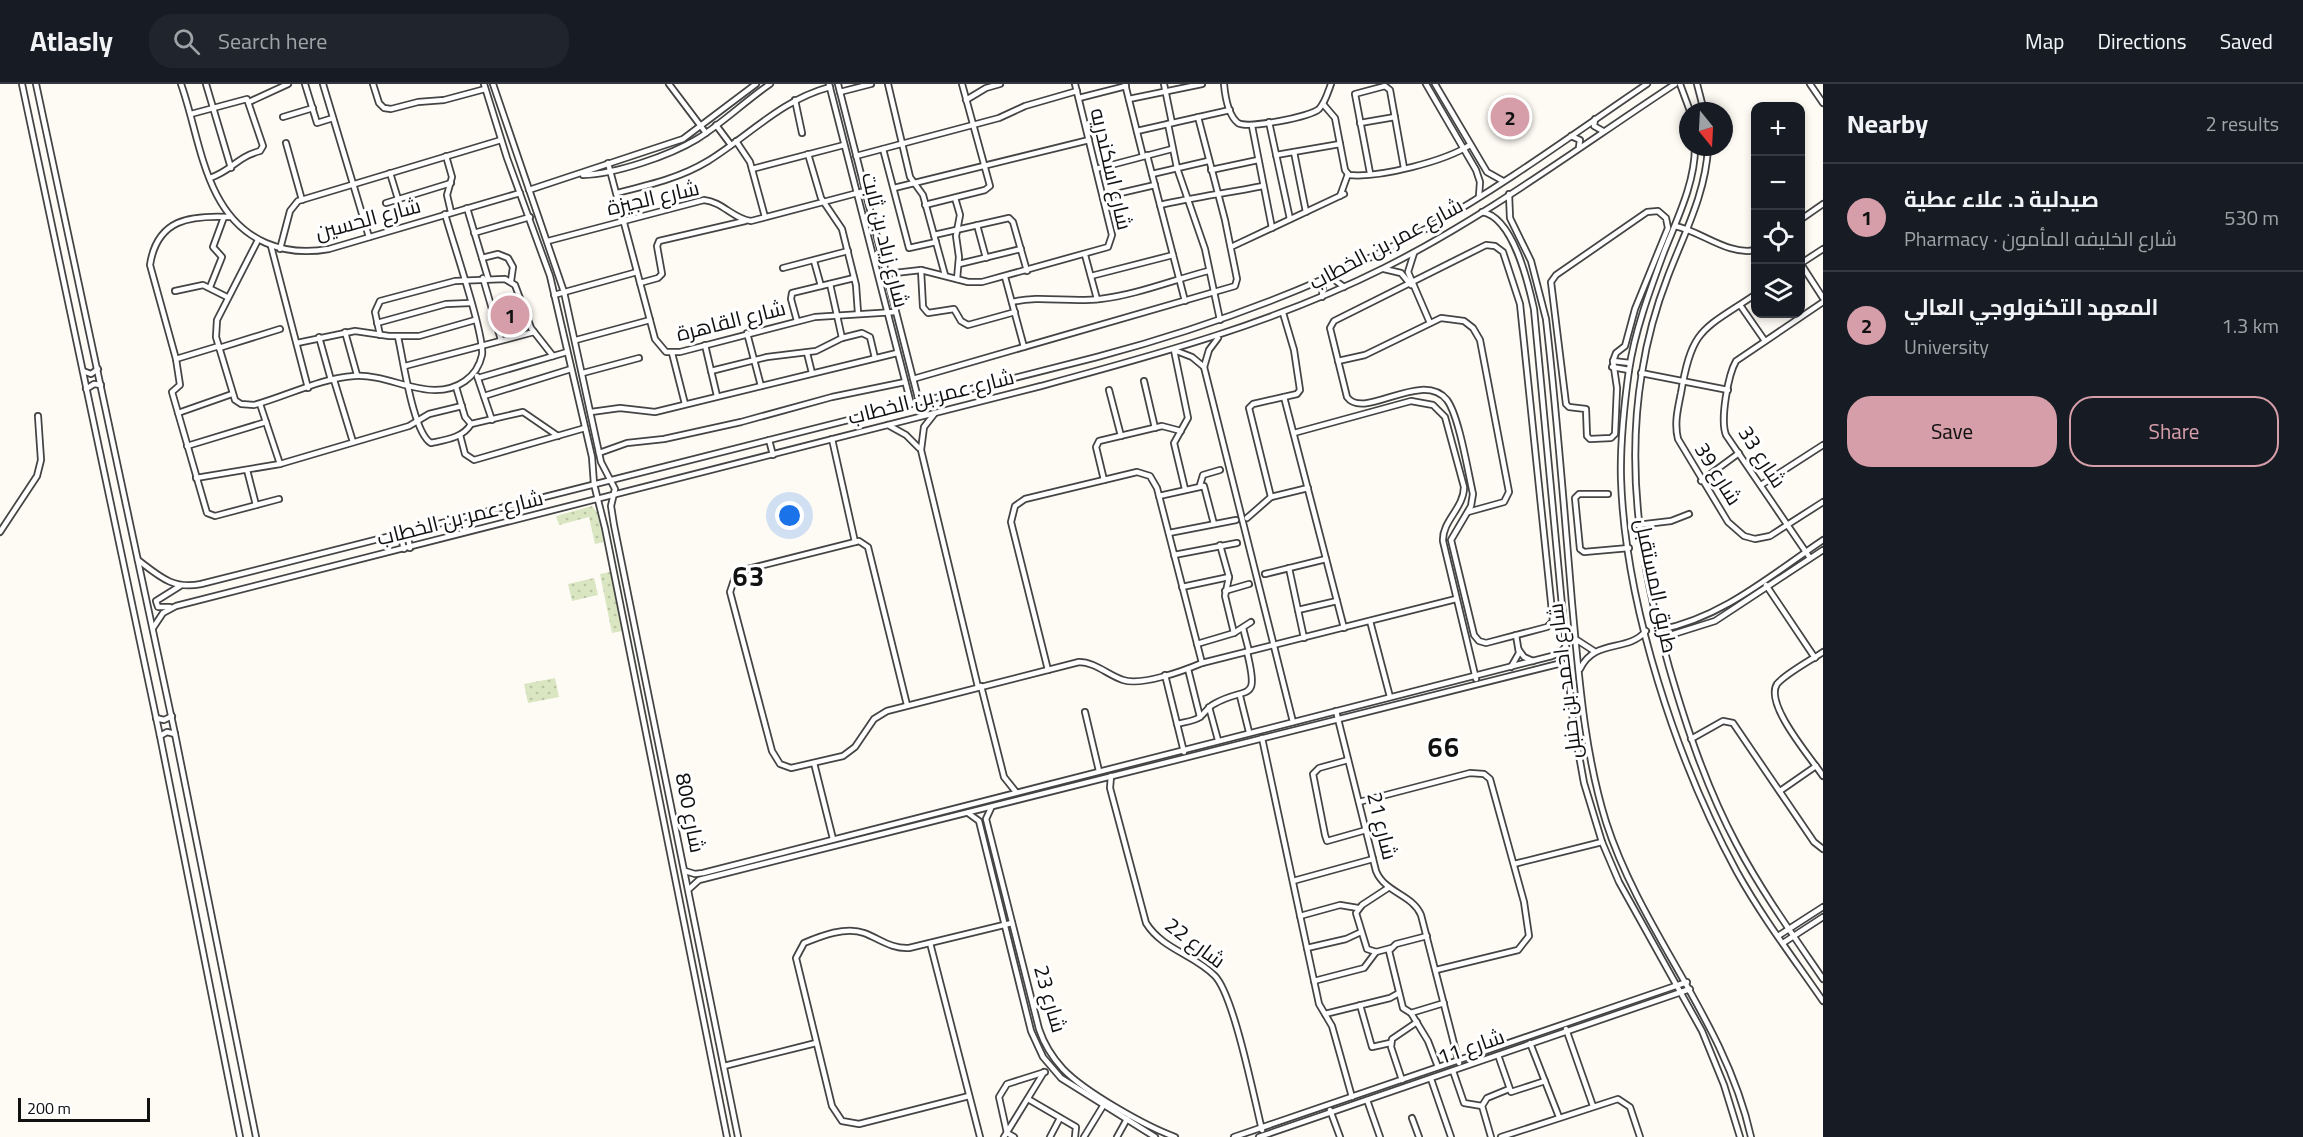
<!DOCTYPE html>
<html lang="en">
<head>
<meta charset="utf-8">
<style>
	body { margin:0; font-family:Georgia,Cairo,serif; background:#20242c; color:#f1f3f6 }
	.controls { position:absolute; right:18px; top:18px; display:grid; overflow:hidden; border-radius:12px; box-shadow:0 3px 9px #0003 }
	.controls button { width:54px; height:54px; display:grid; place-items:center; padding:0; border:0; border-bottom:2px solid #363941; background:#171b24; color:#f1f3f6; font:30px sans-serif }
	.compass { position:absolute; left:1679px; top:18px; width:54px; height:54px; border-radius:50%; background:#171b24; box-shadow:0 3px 9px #0003; rotate:162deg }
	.scale { position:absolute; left:18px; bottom:15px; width:132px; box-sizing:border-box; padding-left:6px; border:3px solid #111; border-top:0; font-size:16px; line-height:21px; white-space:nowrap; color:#111; -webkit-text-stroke:4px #fff; paint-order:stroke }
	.you { position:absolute; left:790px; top:432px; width:21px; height:21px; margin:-15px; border:4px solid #fff; border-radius:50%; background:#1a73e8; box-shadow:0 0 0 9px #1a73e833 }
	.badge { display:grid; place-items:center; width:39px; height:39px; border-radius:50%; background:#d69ea9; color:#111; font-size:20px; font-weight:700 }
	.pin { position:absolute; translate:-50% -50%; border:3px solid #fff; box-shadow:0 2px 6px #0006 }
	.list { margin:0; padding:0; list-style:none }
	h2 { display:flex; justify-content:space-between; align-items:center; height:78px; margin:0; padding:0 24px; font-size:26px }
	h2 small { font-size:20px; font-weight:400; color:#9ea1a6 }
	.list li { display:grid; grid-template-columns:39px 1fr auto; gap:18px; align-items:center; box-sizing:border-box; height:108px; padding:0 24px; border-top:2px solid #363941 }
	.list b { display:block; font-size:22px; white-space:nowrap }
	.list p { margin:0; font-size:20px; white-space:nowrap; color:#9ea1a6 }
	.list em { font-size:20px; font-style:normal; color:#9ea1a6 }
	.actions { display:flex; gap:12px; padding:18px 24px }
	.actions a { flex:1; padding:14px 0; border:2px solid #d69ea9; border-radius:24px; text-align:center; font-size:21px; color:#d69ea9 }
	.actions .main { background:#d69ea9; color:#111 }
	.icon { flex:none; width:33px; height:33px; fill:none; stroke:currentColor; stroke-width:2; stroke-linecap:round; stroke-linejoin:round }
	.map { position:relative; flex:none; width:1823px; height:1053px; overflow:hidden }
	header { display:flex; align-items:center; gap:36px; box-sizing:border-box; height:84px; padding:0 30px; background:#171b24; border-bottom:2px solid #363941 }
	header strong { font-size:28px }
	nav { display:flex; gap:33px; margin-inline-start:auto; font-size:21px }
	.search { width:420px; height:54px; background:#20242c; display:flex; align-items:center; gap:15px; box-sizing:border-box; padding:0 21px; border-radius:24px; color:#9ea1a6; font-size:22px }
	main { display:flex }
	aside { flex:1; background:#171b24 }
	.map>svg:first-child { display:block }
</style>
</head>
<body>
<header>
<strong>Atlasly</strong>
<div class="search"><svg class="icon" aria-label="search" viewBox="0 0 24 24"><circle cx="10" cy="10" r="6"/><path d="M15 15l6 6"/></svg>Search here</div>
<nav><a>Map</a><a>Directions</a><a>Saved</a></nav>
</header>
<main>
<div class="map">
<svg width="1823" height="1053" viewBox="0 0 1823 1053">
	<defs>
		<pattern id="grass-dots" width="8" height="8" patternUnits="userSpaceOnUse" patternTransform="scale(1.5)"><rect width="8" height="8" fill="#d9e6c1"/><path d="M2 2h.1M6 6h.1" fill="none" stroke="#b9c4a5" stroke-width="1.8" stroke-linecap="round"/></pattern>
	</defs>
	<rect width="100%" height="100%" fill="#fefbf5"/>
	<g fill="url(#grass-dots)">
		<polygon points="592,422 597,428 604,458 595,460 589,433 559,441 556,432"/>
		<polygon points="610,488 622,547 612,549 600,490"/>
		<polygon points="594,494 598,511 572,517 568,500"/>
		<polygon points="555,594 559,613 528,619 524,600"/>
	</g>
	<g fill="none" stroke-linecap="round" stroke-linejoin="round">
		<defs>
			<g id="minor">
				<polyline points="22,0 160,652 240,1053"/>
				<polyline points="36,0 175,650 256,1053"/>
				<path d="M181 0C201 56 204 132 266 159 287 168 307 169 329 165L520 109"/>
				<polyline points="206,0 231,84"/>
				<polyline points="305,0 317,39 333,34"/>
				<polyline points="323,0 369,153"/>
				<polyline points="373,0 379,19 384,24 391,25 418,18 444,16 485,5"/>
				<polyline points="484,0 507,74 550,192 592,373 594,400 605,444 727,1053"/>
				<polyline points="493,0 564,208 601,378 615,405 611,422 614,441 738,1053"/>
				<polyline points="669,0 706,49"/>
				<polyline points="829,0 911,320"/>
				<polyline points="838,0 919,318"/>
				<polyline points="888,0 910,93 923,111 945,191"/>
				<polyline points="1125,0 1143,72"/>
				<polyline points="1164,0 1172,39"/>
				<path d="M1224 0C1225 11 1228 31 1238 39 1248 45 1310 33 1319 25 1325 19 1328 8 1331 0"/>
				<polyline points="1426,0 1476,86 1480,98 1479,112"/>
				<polyline points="1435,0 1487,88 1503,97"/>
				<polyline points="1680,0 1690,27"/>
				<polyline points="1697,0 1704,27"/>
				<polyline points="1810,0 1823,19"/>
				<polyline points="840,8 871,0"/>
				<polyline points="1079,14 1126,2"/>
				<polyline points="1129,15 1202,0"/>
				<polyline points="795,16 802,49"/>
				<polyline points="966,16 986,4 1000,0"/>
				<polyline points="249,18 288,0"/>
				<path d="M1323 20 1335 34 1345 86 1349 91C1380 94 1445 77 1470 61"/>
				<path d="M191 30 247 15 263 62 260 67C235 74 233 86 210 94"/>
				<polyline points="283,33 313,24"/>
				<polyline points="1595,35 1594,42 1603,47"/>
				<polyline points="1269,38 1290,135"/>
				<polyline points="1360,39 1395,33"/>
				<polyline points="1168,40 1177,84 1205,165 1220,236"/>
				<polyline points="716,41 731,61"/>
				<polyline points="1252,42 1272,144"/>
				<polyline points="1137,47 1230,26"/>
				<polyline points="1571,52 1580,56 1579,63"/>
				<polyline points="736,57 750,78 765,133"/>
				<polyline points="286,59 302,116"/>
				<path d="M1695 63C1695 99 1677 135 1664 168 1650 206 1635 246 1629 286 1624 322 1620 359 1621 395 1625 521 1677 678 1737 788 1762 833 1794 875 1823 917"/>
				<path d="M1708 63C1706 109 1684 150 1668 192 1656 223 1647 256 1642 288 1625 390 1642 486 1669 583 1687 645 1707 705 1737 761 1762 808 1793 851 1823 895"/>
				<polyline points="883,65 909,164 936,158"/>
				<polyline points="1294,68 1306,128"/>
				<polyline points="808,70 821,114 842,145 856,201 858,229"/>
				<polyline points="1147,71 1185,217"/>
				<polyline points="1276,71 1340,60"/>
				<polyline points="446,72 452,93 447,111 451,128"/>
				<polyline points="856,72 999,34 1025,22 1077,7"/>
				<polyline points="608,79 655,255 666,268 680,268 815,233 895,228"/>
				<polyline points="752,85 844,61"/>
				<polyline points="1096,85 1172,65"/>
				<polyline points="1211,86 1258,76"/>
				<polyline points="390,89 398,115"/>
				<polyline points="1370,89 1355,10 1385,2 1390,6 1404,84"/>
				<polyline points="1152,90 1208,77"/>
				<path d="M583 91C615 90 669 72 697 55 723 39 745 17 770 0"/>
				<polyline points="894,104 1089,56"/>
				<polyline points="529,106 683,55 756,0"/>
				<path d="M617 109C649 101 680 94 708 77 750 51 781 16 830 3"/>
				<path d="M1509 110 1510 134 1531 177 1546 235C1557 330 1564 424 1572 519 1579 593 1584 667 1606 738 1642 850 1725 936 1751 1053"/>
				<polyline points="1340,112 1348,90"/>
				<polyline points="1103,113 1155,101"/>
				<polyline points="955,114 960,131 956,152 959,173 957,195"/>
				<polyline points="386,119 451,99"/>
				<polyline points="925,121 985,106 990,102 962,0"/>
				<path d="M1160 121C1195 113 1228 109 1263 102"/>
				<polyline points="467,124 488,194"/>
				<polygon points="1658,127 1666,134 1668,144 1635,225 1625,262 1616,269 1613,277 1617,304 1615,350 1611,354 1590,355 1587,352 1586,325 1569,323 1566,320 1551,198 1556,191 1647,128"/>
				<path d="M1482 128C1513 133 1528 198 1534 225L1573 638 1584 699 1602 758 1619 798 1702 947 1724 1001 1740 1053"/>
				<path d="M230 133C190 131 157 135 150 181L176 275 180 301 172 308 207 429 215 432 279 415"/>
				<polyline points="1800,136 1823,120"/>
				<polyline points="977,141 986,174"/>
				<path d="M1675 142C1701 147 1728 172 1756 166"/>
				<polyline points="474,149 530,133"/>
				<polyline points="934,151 1009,134 1013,138 1027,187"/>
				<path d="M258 156 217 236 216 253 235 316 241 320 254 321C287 312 321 294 354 292 382 290 408 306 435 306 457 306 477 294 482 271 485 252 452 156 445 130"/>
				<path d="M548 157 704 116C723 118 733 135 751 137L865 107"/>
				<path d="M1486 161 1495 162 1503 168 1520 220 1553 537 1547 543 1486 559 1479 557 1474 551 1451 456 1471 422 1473 410C1468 388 1459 332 1447 316 1422 285 1364 337 1347 313L1330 244 1334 237Z"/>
				<polyline points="271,162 308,304"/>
				<polyline points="1231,163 1344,110"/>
				<polyline points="280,165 290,127 298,117 501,56"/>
				<polyline points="1414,169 1408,188 1430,239"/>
				<polyline points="1085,171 1097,215"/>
				<polyline points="482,174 498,170 508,174 513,183 511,197"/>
				<polyline points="814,177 821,202"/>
				<polyline points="959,180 1021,165"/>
				<polyline points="1800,180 1823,165"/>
				<polyline points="1801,180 1823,214"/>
				<polyline points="783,184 848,167"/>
				<polyline points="1384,185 1401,189 1411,201"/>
				<polyline points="921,186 923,223 928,229 954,225 961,237 968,241 1015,228"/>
				<polyline points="886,190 921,186 968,198 982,198 1108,163 1112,151 1075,0"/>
				<polyline points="1338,190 1336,197 1344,203"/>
				<polyline points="1091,192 1173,171"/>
				<polyline points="1005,193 1024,263"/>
				<polyline points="483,194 501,256"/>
				<polyline points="640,199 658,194 662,190 657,162 659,157 745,137"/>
				<polyline points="830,200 842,254"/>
				<polyline points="1315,200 1323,204 1322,213"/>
				<polyline points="210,203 222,173 213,163 224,133"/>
				<polyline points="175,207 203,201 227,213"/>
				<path d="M1756 210C1703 246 1692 243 1681 309 1678 324 1674 339 1678 355L1728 438 1744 452 1755 455 1770 452 1823 418"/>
				<polyline points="554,211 637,188"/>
				<path d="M1012 218C1040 211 1070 219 1100 215 1136 211 1173 196 1208 187"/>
				<polyline points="1740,221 1765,257"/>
				<polyline points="494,232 523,224"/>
				<polyline points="797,237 791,215 792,209 854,194"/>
				<polyline points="377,239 446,220 470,219"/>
				<polyline points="345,248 357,291"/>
				<polyline points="747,249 761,302"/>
				<polyline points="380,251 375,228 380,217 455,197 505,195 515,201 531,244 553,272"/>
				<polyline points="319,253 331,296"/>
				<path d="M398 253C403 274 413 349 431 359 445 356 463 354 471 340"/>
				<polyline points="1218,254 1209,266 1204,283 1293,638"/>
				<polyline points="576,256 650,236"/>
				<polyline points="297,259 355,247 389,252 419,252 475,236"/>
				<polyline points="705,261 717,312"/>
				<polyline points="219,264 280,245"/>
				<polyline points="672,269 685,320"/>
				<polyline points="807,269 812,289"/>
				<polyline points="176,275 219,262"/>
				<polyline points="1338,277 1365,271 1441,234 1464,237 1473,244 1480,256 1509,408 1504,418 1468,428"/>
				<polyline points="1613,277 1630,279"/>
				<polyline points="405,282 534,248"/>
				<polyline points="1612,283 1629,286"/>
				<polyline points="83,287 91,290 98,285"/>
				<polyline points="711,287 767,273 816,267 842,254 862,249 870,253 875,274"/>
				<polyline points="583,289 639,274"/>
				<polyline points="1641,289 1728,306"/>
				<polyline points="477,292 492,336"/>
				<polyline points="478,294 567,268"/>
				<polyline points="913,295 1235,202 1237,195 1225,136 1198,33"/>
				<polyline points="334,296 353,358"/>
				<polyline points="1144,297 1155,344"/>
				<polyline points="456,303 465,333 471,340 523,328 558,352"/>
				<polyline points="86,305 94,300 101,301"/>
				<polyline points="1109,306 1121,352"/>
				<polyline points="484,312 571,285"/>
				<polyline points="1284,313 1344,544"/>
				<polyline points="260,320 280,380"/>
				<polyline points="591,328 620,324 655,328 897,269"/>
				<polyline points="178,329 232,310"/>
				<polyline points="935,329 924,343 921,366 978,603"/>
				<polyline points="888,341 906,351 919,364"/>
				<path d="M1294 349 1411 317 1433 321 1445 333 1464 403C1464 424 1442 437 1443 457L1476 595"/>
				<polyline points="460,351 465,370 474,376 585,344"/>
				<polyline points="832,355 855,458"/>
				<polyline points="769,356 773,371"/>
				<polyline points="187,362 266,338"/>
				<polyline points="599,369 627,359 664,355 741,338 832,313 905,298"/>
				<polyline points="247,386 256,421"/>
				<polyline points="196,394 280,380 409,342 429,330 462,322"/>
				<polyline points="1104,396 1096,363 1099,357 1162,342 1181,347"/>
				<polyline points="1701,397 1739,369"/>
				<polyline points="1200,401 1203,391 1220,386"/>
				<polyline points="1761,401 1823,361"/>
				<polyline points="1185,405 1174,359 1188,334 1174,266 1192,273 1204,283"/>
				<polyline points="1608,410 1579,410 1575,414 1580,465 1584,468 1629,464"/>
				<polyline points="1159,412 1204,402 1214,440"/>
				<polyline points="1271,413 1249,324 1253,320 1297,310 1300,306 1294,266 1283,229"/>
				<polyline points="1247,434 1271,413 1308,404"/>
				<polyline points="1637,441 1671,437 1689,430"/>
				<polyline points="0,448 37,392 41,376 38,332"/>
				<polyline points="407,448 410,464"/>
				<polyline points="1169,449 1236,436"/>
				<polyline points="400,450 404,465"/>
				<polyline points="1220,461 1229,493 1225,512 1234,549"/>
				<polyline points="1174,471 1237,459"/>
				<path d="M1810 474 1726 351C1720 336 1728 291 1736 277L1823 218"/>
				<path d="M138 476C159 492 173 506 201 500L1097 273C1213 242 1325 201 1431 142 1506 100 1576 48 1647 0"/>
				<polyline points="1289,484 1304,554"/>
				<polyline points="1265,490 1326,475"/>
				<polyline points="1766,501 1815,574"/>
				<polyline points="1182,503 1229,493"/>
				<polyline points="1225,507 1249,500"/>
				<polyline points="170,523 158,523 156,517 180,502"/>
				<polyline points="1298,526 1337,517"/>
				<polyline points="1370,537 1390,613"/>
				<path d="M153 544 163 529 176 522 1041 302C1159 270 1274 239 1384 184 1486 133 1579 63 1675 0"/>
				<polyline points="1243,544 1249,567"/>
				<path d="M1659 546C1722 534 1771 491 1823 456"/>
				<polyline points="1661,554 1715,537 1823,466"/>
				<polyline points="1577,556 1594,567"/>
				<polyline points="1197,560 1234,549 1251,538"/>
				<polyline points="1519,566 1524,573 1533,577"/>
				<path d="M1823 568C1811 576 1785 590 1777 600 1764 620 1811 674 1823 692"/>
				<polyline points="1511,583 1519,569 1516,551"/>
				<polyline points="1188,585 1200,633"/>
				<path d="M1580 585C1595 554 1627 569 1646 547"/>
				<polyline points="1048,586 1011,438 1015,422 1025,415 1137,388 1150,392 1157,404 1202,579"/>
				<polyline points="1165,591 1184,668"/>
				<polyline points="981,602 1004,693 1016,708"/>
				<polyline points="1240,612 1249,648"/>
				<path d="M907 621 868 463 859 457 744 486 735 493 730 508 772 667 780 680 791 684 843 672 855 663 874 635 887 627 1079 578C1095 578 1108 591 1123 596 1142 602 1183 587 1202 579L1456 515"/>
				<polyline points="1209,623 1218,656"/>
				<path d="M1336 627 1376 787C1385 809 1412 810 1421 831L1459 979"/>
				<polyline points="1085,628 1099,687"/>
				<polyline points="156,634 164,636 172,632"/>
				<path d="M1177 640C1184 638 1195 637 1200 633 1205 629 1208 623 1214 620 1247 601 1260 621 1247 568"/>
				<polyline points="160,652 167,648 175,650"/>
				<polyline points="1262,654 1319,920 1332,942 1352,1013"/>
				<polyline points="1691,655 1723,637 1733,639 1814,758 1823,765"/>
				<polyline points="1348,676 1319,684 1313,690 1325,751 1327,757 1366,746"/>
				<polyline points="814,679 833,755"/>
				<path d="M1111 692 1110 704 1146 839C1163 866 1194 870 1215 892 1234 912 1254 1014 1262 1046"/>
				<polyline points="1780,707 1816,682"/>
				<polyline points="1359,718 1470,689 1484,690 1490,695 1524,818 1529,852 1518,866 1436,886"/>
				<path d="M991 724 986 735 1039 945C1044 960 1052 973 1063 985 1085 1008 1145 1042 1175 1053"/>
				<polyline points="968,729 979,737 1031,947 1043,973 1061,994 1155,1053"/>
				<polyline points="1514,780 1602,758"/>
				<polyline points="685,787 695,790 703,789 1552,572 1560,569 1566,562"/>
				<polyline points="1293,797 1373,775"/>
				<polyline points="1388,804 1362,821 1356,829 1367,865 1376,868 1391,864"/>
				<polyline points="689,805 699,796 1554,581 1562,579 1569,584"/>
				<polyline points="1300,832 1340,821 1358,824"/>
				<polyline points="1427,852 1396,860 1389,867 1403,924 1411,929 1444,919"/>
				<polyline points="1778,852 1823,823"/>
				<polyline points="930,859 980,1053"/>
				<polyline points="1783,859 1823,833"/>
				<polyline points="1307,864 1346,855 1361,848"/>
				<polyline points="1314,897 1364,884 1376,868"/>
				<polyline points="1360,921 1372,963 1390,959"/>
				<polyline points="1411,929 1428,957 1438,983"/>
				<polyline points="1325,930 1390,914 1399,909"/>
				<polyline points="1566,945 1593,1022"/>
				<polyline points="1530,959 1559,1033"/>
				<polyline points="1498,971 1511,1008 1545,997"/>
				<polyline points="724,982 816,959"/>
				<polyline points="1453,987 1464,1019 1482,1022"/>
				<polyline points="1431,995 1451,1053"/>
				<polyline points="1402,996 1391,963 1392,955 1417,938"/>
				<path d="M969 1012 859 1040 842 1037 832 1022 796 874 804 859C821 852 846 842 864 849 880 855 891 865 909 864L1012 839"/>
				<polyline points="1028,1015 1076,1043 1075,1053"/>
				<polyline points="1367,1016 1380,1053"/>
				<polyline points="1330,1026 1340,1053"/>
				<polyline points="1412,1034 1419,1053"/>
				<polyline points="1004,1053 1044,988"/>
				<polyline points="1014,1053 1007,1049 999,1013 1007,1000 1045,988"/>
				<polyline points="1050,1053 1060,1034"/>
				<polyline points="1084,1053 1103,1022"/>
				<polyline points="1117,1053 1127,1035"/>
				<polyline points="1234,1053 1687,898"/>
				<polyline points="1259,1053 1690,905"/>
				<polyline points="1491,1053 1482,1022 1487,1014 1509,1005"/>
				<polyline points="1501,1053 1618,1015 1630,1023 1640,1053"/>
			</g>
		</defs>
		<use href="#minor" stroke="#444" stroke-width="8"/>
		<use href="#minor" stroke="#fff" stroke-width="4.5"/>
	</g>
	<g text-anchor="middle" stroke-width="6" stroke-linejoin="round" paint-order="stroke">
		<g font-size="21" fill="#111" stroke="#fff">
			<text transform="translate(1111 85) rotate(77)" y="7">شارع اسكندريه</text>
			<text transform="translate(653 114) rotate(-13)" y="7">شارع الجيزة</text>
			<text transform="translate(368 135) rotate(-15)" y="7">شارع الحسين</text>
			<text transform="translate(885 156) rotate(76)" y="7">شارع زياد بن ثابت</text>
			<text transform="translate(1386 160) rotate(-28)" y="7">شارع عمر بن الخطاب</text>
			<text transform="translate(731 237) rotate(-14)" y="7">شارع القاهرة</text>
			<text transform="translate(931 313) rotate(-14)" y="7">شارع عمر بن الخطاب</text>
			<text transform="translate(1762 373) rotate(57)" y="7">شارع 33</text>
			<text transform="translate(1718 390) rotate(58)" y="7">شارع 39</text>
			<text transform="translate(460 434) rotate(-14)" y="7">شارع عمر بن الخطاب</text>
			<text transform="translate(1656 502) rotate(78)" y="7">طريق المستقبل</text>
			<text transform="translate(1565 597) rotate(-97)" y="7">شارع احمد بن حنبل</text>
			<text transform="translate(690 729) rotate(79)" y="7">شارع 800</text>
			<text transform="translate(1382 742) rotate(76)" y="7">شارع 21</text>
			<text transform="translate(1195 859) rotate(37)" y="7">شارع 22</text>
			<text transform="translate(1050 915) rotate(74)" y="7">شارع 23</text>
			<text transform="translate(1471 963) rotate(-19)" y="7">شارع 11</text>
		</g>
		<g font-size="27" font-weight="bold" letter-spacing="1.5" fill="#111" stroke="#fff">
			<text x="749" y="502">63</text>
			<text x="1444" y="673">66</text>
		</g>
	</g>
</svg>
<div class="controls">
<button>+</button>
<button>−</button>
<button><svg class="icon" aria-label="locate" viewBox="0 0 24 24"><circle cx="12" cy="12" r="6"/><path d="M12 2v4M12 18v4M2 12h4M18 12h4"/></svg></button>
<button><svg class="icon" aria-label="layers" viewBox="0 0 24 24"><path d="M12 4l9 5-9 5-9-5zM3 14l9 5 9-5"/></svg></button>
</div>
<svg class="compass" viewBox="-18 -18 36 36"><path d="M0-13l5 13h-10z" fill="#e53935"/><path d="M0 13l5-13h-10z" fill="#9ea1a6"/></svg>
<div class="scale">200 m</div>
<div class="you"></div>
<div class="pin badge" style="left:510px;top:231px">1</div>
<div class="pin badge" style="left:1510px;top:33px">2</div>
</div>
<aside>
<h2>Nearby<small>2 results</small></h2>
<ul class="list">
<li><span class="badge">1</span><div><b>صيدلية د. علاء عطية</b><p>Pharmacy · شارع الخليفه المأمون</p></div><em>530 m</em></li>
<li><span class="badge">2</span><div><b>المعهد التكنولوجي العالي</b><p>University</p></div><em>1.3 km</em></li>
</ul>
<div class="actions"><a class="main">Save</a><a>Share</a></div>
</aside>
</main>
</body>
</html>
